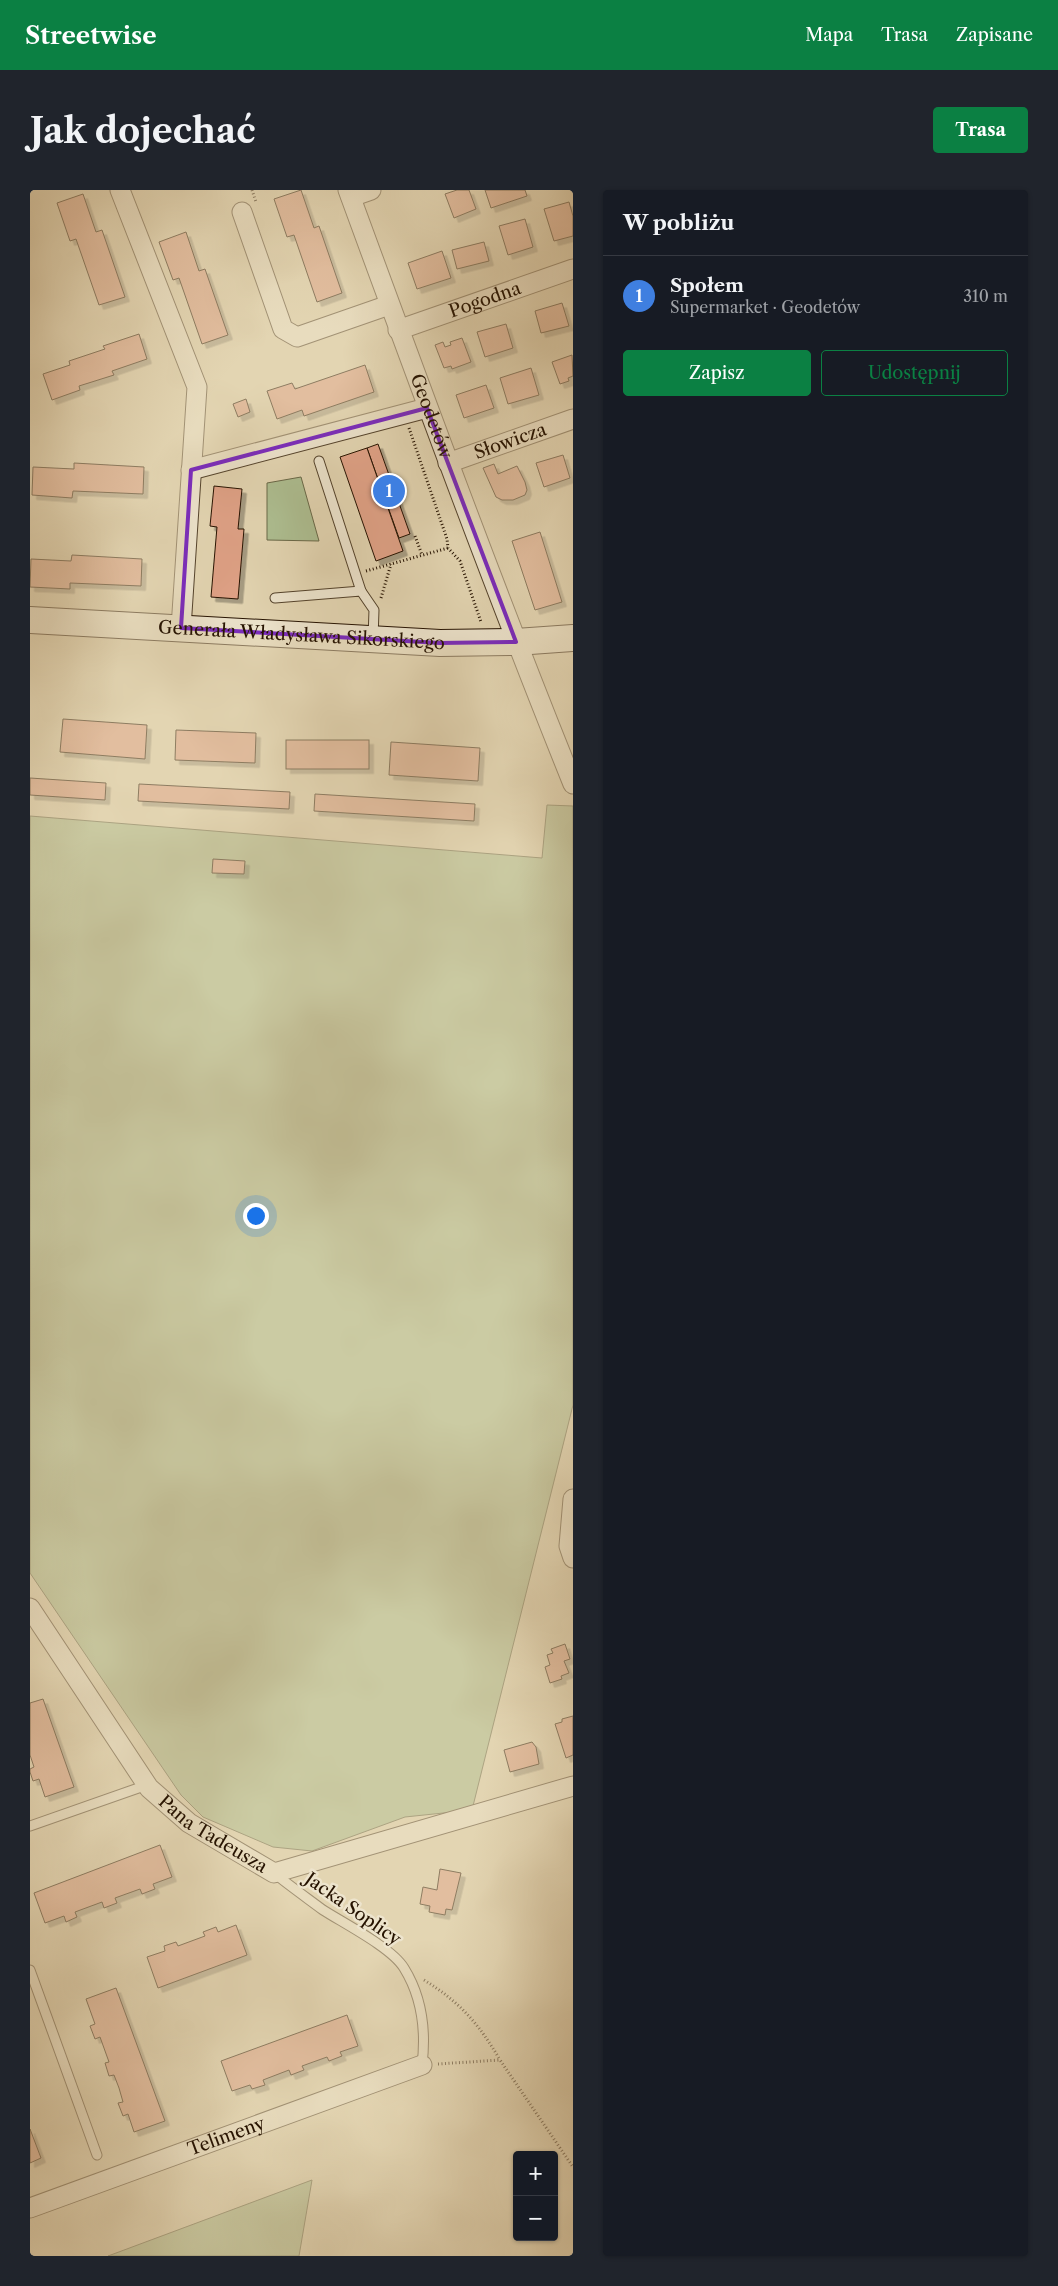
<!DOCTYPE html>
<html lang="pl">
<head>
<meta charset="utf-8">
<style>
	body { margin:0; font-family:"Libre Caslon Text",serif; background:#20242c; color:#f1f3f6 }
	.controls { position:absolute; right:15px; bottom:15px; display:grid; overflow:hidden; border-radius:5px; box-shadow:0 1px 4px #0004 }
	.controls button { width:45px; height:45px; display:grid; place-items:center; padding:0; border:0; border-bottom:1px solid #363941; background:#171b24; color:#f1f3f6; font:25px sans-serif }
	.you { position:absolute; left:225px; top:1025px; width:18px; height:18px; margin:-12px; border:4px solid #fff; border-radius:50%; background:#1a73e8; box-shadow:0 0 0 8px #1a73e833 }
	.badge { display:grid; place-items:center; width:32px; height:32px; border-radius:50%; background:#0b8043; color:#fff; font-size:16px; font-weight:700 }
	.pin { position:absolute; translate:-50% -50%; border:2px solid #fff; box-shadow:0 1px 5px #0006 }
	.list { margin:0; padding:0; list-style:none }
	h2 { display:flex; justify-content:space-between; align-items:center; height:65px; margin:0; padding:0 20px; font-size:21px }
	h2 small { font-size:16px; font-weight:400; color:#9ea1a6 }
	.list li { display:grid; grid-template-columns:32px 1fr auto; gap:15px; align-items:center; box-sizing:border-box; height:80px; padding:0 20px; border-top:1px solid #363941 }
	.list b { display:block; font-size:19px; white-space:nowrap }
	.list p { margin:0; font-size:16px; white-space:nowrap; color:#9ea1a6 }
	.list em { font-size:16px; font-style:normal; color:#9ea1a6 }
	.actions { display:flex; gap:10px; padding:15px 20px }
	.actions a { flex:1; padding:11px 0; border:1px solid #0b8043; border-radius:5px; text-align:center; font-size:18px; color:#0b8043 }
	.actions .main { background:#0b8043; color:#fff }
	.map { position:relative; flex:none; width:543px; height:2066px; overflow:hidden; border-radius:5px }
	header { display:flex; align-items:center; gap:30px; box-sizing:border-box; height:70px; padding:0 25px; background:#0b8043; color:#fff }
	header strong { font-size:24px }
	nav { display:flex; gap:28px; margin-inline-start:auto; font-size:18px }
	.intro { display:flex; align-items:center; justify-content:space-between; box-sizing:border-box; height:120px; padding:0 30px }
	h1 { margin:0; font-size:35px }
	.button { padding:12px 22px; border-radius:5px; background:#0b8043; color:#fff; font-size:18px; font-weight:700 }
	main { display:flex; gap:30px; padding:0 30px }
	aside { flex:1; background:#171b24; border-radius:5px; box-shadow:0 1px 4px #0004 }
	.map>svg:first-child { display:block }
</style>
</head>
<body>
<header>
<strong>Streetwise</strong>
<nav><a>Mapa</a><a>Trasa</a><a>Zapisane</a></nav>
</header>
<div class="intro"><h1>Jak dojechać</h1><a class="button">Trasa</a></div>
<main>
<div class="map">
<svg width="543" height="2066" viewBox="0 0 543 2066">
	<defs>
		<filter id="shadow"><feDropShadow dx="4.5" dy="4.5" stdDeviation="0" flood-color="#0004"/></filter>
	</defs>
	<rect width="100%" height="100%" fill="#e3d5b2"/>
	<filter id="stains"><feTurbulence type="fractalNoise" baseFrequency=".004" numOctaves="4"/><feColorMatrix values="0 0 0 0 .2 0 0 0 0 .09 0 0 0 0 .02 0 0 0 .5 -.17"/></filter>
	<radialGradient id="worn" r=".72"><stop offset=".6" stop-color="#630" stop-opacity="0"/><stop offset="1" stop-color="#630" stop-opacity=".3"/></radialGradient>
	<g fill="#adbe91" stroke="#696848">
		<polygon points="271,287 289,351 237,350 237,293"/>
		<polygon points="517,615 543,616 543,1215 442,1620 375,1627 282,1661 243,1657 173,1627 151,1605 0,1383 0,626 512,668"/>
		<polygon points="282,1990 269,2066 78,2066"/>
	</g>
	<g fill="#e0a287" stroke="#251200" filter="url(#shadow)">
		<polygon points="271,0 284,38 289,36 312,103 287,112 264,45 257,47 244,9"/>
		<polygon points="427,0 439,0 446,19 424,28 415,4"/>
		<polygon points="455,0 495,0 497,6 461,18"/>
		<polygon points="53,4 66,42 72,40 95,107 69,115 46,49 40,51 27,13"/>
		<polygon points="539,12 543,26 543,46 524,51 514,19"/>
		<polygon points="495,29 503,57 478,65 469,36"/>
		<polygon points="156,42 169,81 175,79 198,145 172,154 149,88 143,90 129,52"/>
		<polygon points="454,52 459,71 427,79 422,60"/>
		<polygon points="412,61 421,88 387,99 378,73"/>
		<polygon points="532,113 539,136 511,143 505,121"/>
		<polygon points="476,134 483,158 455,167 447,142"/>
		<polygon points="109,144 117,169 82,181 84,185 49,196 50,200 22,210 13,184 40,175 39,171 75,159 73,156"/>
		<polygon points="432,148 441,172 422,179 421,176 414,178 405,155 413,152 415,157 421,155 420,152"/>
		<polygon points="542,165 543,186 538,188 539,191 530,194 522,172"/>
		<polygon points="335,175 344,202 274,226 272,220 247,229 237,201 262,193 265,199"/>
		<polygon points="501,178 509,205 478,214 470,188"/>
		<polygon points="456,195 464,218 434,228 426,205"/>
		<polygon points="216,209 220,222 208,227 203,214"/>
		<polygon points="348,254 380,344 369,348 337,258"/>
		<polygon points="337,258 373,361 346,371 310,267"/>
		<polygon points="533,265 540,288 514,297 506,273"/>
		<polygon points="44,273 114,277 113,304 43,301 42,308 2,305 3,277 44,279"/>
		<polygon points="464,274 468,284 487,276 495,292 497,300 495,305 483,310 472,310 466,307 453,278"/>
		<polygon points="184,296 212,299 208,339 214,339 208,409 181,407 187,337 180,336"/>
		<polygon points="510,342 532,412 505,420 482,351"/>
		<polygon points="42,365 112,369 111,396 40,393 40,399 0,397 1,369 41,371"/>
		<polygon points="33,529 117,535 115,569 30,562"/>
		<polygon points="146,540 226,543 225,573 145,570"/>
		<rect x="256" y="550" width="83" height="29"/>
		<polygon points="361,552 450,558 448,591 359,585"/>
		<polygon points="0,588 76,593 75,610 0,605"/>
		<polygon points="109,594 260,602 259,619 108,611"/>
		<polygon points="285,604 445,614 444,631 284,621"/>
		<polygon points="183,669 215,671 214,684 182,683"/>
		<polygon points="535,1454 540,1469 534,1471 539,1483 531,1486 532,1489 520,1493 515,1477 520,1475 517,1465 523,1463 521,1459"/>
		<polygon points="13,1509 44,1597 15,1607 9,1589 3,1591 0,1582 0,1579 4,1577 0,1565 0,1513"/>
		<polygon points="543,1526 543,1565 536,1568 525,1534 532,1532 532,1529"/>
		<polygon points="502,1552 506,1557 509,1574 480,1582 474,1560"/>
		<polygon points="130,1655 142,1687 123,1694 125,1699 112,1704 110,1699 85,1708 87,1713 74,1718 72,1712 45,1722 47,1727 36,1732 34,1726 15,1733 4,1703"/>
		<polygon points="410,1679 431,1683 422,1720 416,1719 415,1725 399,1722 400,1716 390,1714 393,1697 407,1700"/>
		<polygon points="206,1735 217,1765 128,1798 117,1767 135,1761 134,1756 146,1752 148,1756 175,1746 173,1742 186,1737 188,1742"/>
		<polygon points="86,1798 135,1931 104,1942 98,1924 93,1926 88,1913 93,1912 89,1898 84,1885 79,1886 75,1873 79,1872 70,1847 65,1849 60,1836 65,1834 56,1809"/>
		<polygon points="317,1825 328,1856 310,1862 312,1866 299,1871 297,1867 272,1876 274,1880 261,1885 259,1880 233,1890 235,1895 222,1899 220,1895 202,1901 191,1871"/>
		<polygon points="0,1939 11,1968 0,1973"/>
	</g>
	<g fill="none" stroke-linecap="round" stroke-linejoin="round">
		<defs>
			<g id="lane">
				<polyline points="289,271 331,401"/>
				<polyline points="245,408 331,401 344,420 343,448"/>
				<polyline points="0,1636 117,1595"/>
				<path d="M244 1683C260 1696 277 1708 293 1720 315 1734 362 1758 374 1778 392 1807 396 1842 392 1875"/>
				<polyline points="0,1780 67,1965"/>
			</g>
			<g id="street">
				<polyline points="90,0 167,197 151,438"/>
				<path id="s1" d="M318 0C391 199 464 398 543 594"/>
				<polyline points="321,7 341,0"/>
				<polyline points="212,22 253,139 267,147 359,115"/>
				<path id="s2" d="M368 140 543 79"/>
				<path id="s3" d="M418 273 543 229"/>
				<polyline points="161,280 397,218"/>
				<polyline points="543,1309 539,1356 543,1368"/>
				<path id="s4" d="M0 1418 119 1598 159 1633 244 1683 543 1596"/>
				<path id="s5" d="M0 2018 392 1875"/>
			</g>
			<g id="secondary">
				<path id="s6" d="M0 430 410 453 486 452 543 448"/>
			</g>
		</defs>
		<use href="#lane" stroke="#54432c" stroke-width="11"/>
		<use href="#street" stroke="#54432c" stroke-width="21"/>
		<use href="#secondary" stroke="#251200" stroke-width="28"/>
		<g stroke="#251200" stroke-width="3" stroke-dasharray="1 2.5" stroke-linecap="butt">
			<polyline points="222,0 226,12"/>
			<polyline points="379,238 417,349 418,358 430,371 451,432"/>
			<polyline points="385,346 392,365"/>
			<polyline points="336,381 418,358"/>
			<polyline points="351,408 361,374"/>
			<path d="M394 1790C430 1812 449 1834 470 1870"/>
			<polyline points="408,1874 470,1870 543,1977"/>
		</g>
		<use href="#lane" stroke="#ede4cd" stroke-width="9"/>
		<use href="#street" stroke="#ede4cd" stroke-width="19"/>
		<use href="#secondary" stroke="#ede4cd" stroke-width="26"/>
	</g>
	<path d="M0 0H543V2066H0ZM397 218 486 452 410 453 151 438 161 280Z" fill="#e3d5b2" fill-opacity=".55" fill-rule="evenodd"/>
	<path fill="none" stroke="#7b2cbf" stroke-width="4" stroke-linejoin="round" d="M397 218 486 452 410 453 151 438 161 280Z"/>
	<g text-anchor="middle" stroke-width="5" stroke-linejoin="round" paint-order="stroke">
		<g font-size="18" fill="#251200" stroke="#ede4cd">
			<text dy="6" stroke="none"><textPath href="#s2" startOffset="92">Pogodna</textPath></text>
			<text dy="6" stroke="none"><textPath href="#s1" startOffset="241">Geodetów</textPath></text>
			<text dy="6" stroke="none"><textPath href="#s3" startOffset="66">Słowicza</textPath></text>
			<text dy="6" stroke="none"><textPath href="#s6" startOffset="272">Generała Władysława Sikorskiego</textPath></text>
			<text dy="6" stroke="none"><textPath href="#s4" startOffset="295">Pana Tadeusza</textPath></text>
			<text transform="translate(323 1719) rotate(35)" y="6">Jacka Soplicy</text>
			<text dy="6" stroke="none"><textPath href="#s5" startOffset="209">Telimeny</textPath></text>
		</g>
	</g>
	<rect width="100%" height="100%" filter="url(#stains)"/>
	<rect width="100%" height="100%" fill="url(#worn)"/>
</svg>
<div class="controls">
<button>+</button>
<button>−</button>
</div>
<div class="you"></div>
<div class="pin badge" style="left:359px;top:301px;background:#3f7fe0">1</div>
</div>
<aside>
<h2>W pobliżu<small></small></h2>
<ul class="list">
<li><span class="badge" style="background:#3f7fe0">1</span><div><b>Społem</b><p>Supermarket · Geodetów</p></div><em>310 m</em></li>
</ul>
<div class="actions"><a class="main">Zapisz</a><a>Udostępnij</a></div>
</aside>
</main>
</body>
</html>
